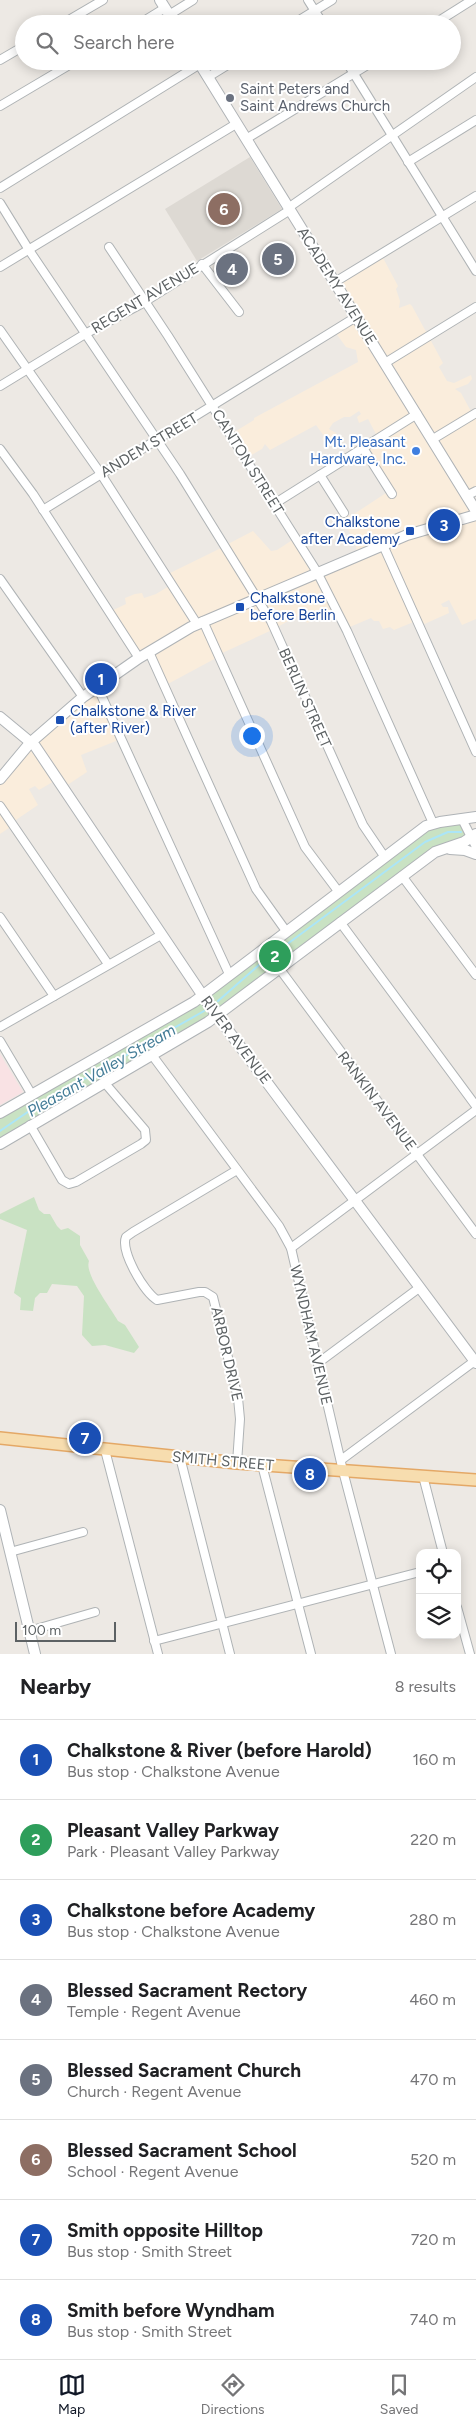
<!DOCTYPE html>
<html lang="en">
<head>
<meta charset="utf-8">
<style>
	body { margin:0; font-family:Figtree,sans-serif; background:#f6f6f6; color:#202124 }
	.controls { position:absolute; right:15px; bottom:15px; display:grid; overflow:hidden; border-radius:10px; box-shadow:0 2px 12px #0003 }
	.controls button { width:45px; height:45px; display:grid; place-items:center; padding:0; border:0; border-bottom:1px solid #e0e0e0; background:#fff; color:#202124; font:25px sans-serif }
	.scale { position:absolute; left:15px; bottom:12px; width:101px; box-sizing:border-box; padding-left:5px; border:2px solid #5c6163; border-top:0; font-size:14px; line-height:18px; white-space:nowrap; color:#5c6163; -webkit-text-stroke:4px #fff; paint-order:stroke }
	.you { position:absolute; left:251px; top:735px; width:18px; height:18px; margin:-12px; border:4px solid #fff; border-radius:50%; background:#1a73e8; box-shadow:0 0 0 8px #1a73e833 }
	.badge { display:grid; place-items:center; width:32px; height:32px; border-radius:50%; background:#111827; color:#fff; font-size:16px; font-weight:700 }
	.pin { position:absolute; translate:-50% -50%; border:2px solid #fff; box-shadow:0 1px 5px #0006 }
	.list { margin:0; padding:0; list-style:none }
	h2 { display:flex; justify-content:space-between; align-items:center; height:65px; margin:0; padding:0 20px; font-size:21px }
	h2 small { font-size:16px; font-weight:400; color:#757577 }
	.list li { display:grid; grid-template-columns:32px 1fr auto; gap:15px; align-items:center; box-sizing:border-box; height:80px; padding:0 20px; border-top:1px solid #e0e0e0 }
	.list b { display:block; font-size:19px; white-space:nowrap }
	.list p { margin:0; font-size:16px; white-space:nowrap; color:#757577 }
	.list em { font-size:16px; font-style:normal; color:#757577 }
	.icon { flex:none; width:28px; height:28px; fill:none; stroke:currentColor; stroke-width:2; stroke-linecap:round; stroke-linejoin:round }
	.map { position:relative; flex:none; width:476px; height:1654px; overflow:hidden }
	.search { position:absolute; background:#fff; box-shadow:0 2px 12px #0003; left:15px; right:15px; top:15px; height:55px; display:flex; align-items:center; gap:12px; box-sizing:border-box; padding:0 18px; border-radius:28px; color:#757577; font-size:19px }
	.sheet { height:705px; background:#fff }
	nav { display:flex; justify-content:space-around; align-items:center; box-sizing:border-box; height:70px; border-top:1px solid #e0e0e0; background:#fff; font-size:14px; color:#757577 }
	nav a { display:grid; justify-items:center; gap:2px }
	nav .on { color:#111827 }
	.map>svg:first-child { display:block }
</style>
</head>
<body>
<div class="map">
<svg width="476" height="1654" viewBox="0 0 476 1654">
	<rect width="100%" height="100%" fill="#ede9e4"/>
	<g fill="#faeddc">
		<polygon points="382,256 398,286 396,289 400,301 399,308 410,304 412,306 443,363 439,367 447,381 454,383 471,375 472,379 468,384 455,389 461,393 473,415 476,414 476,491 471,494 476,512 476,619 462,625 449,600 441,604 443,607 448,607 449,613 420,626 416,621 394,630 390,627 383,629 379,621 374,621 371,618 345,629 336,611 307,623 301,614 272,630 218,655 218,657 166,685 149,653 137,657 109,612 126,604 125,598 135,594 142,593 144,598 156,594 171,585 166,575 219,549 226,549 226,545 253,531 271,551 277,550 294,539 316,571 357,553 355,541 341,518 343,514 351,516 389,491 364,449 378,438 368,419 359,423 357,417 361,414 359,411 350,417 344,417 333,423 329,429 336,433 337,438 326,444 322,439 324,436 316,425 270,450 265,444 262,449 246,458 231,434 254,420 254,418 358,362 356,350 346,347 335,332 355,319 336,284"/>
		<polygon points="96,686 121,739 81,755 87,772 63,788 56,780 39,790 35,786 29,789 38,805 13,822 12,826 0,834 0,775"/>
	</g>
	<polygon fill="#ddd9d3" points="250,157 282,209 197,261 165,209"/>
	<polygon fill="#f9e2e4" points="0,1054 23,1092 0,1105"/>
	<g fill="#c9e2c3">
		<polygon points="462,819 472,838 443,845 218,1015 0,1138 0,1111 203,995 433,823"/>
		<path d="M34 1197 39 1210 44 1214H50L57 1226 61 1230 68 1228 80 1236V1245L89 1261C84 1274 111 1308 118 1321L125 1325 139 1347 134 1353 105 1345 92 1346 82 1335 84 1296 77 1286 52 1284 47 1293H40L35 1298 33 1311 20 1310 21 1298 14 1293 27 1230 0 1219V1214Z"/>
	</g>
	<g fill="none" stroke-linecap="round" stroke-linejoin="round">
		<g stroke="#abe5f7" stroke-width="2">
			<polyline points="218,1001 259,965 425,842 448,832 461,832"/>
			<polyline points="0,1131 38,1105 204,1011"/>
		</g>
		<defs>
			<g id="street">
				<polyline points="308,0 323,24"/>
				<polyline points="169,15 193,0"/>
				<polyline points="62,24 103,0"/>
				<polyline points="139,24 165,8"/>
				<polyline points="293,24 332,0"/>
				<polyline points="434,24 472,0"/>
				<polyline points="0,60 24,46"/>
				<polyline points="346,61 476,271"/>
				<polyline points="208,77 234,61"/>
				<polyline points="0,106 76,61"/>
				<polyline points="246,139 374,61"/>
				<polyline points="408,162 476,120"/>
				<polyline points="0,188 200,64"/>
				<polyline points="0,203 29,250 180,474 271,621 363,825 384,856"/>
				<polyline points="288,208 476,77"/>
				<polyline points="109,247 168,336 317,572 347,631 433,823"/>
				<polyline points="202,264 239,312"/>
				<polyline points="0,267 236,124"/>
				<polyline points="335,282 476,196"/>
				<polyline points="0,330 101,474 197,624"/>
				<polyline points="385,363 476,307"/>
				<polyline points="0,386 85,334 141,304 290,210"/>
				<polyline points="433,439 476,413"/>
				<polyline points="363,448 392,494"/>
				<polyline points="0,449 33,494 139,658"/>
				<polyline points="320,475 344,513"/>
				<polyline points="466,496 476,491"/>
				<polyline points="274,504 417,414"/>
				<polyline points="43,510 356,317"/>
				<polyline points="383,545 476,752"/>
				<polyline points="0,579 83,697"/>
				<polyline points="203,621 305,847 338,891"/>
				<polyline points="149,652 256,889 286,931"/>
				<polyline points="97,686 229,974"/>
				<polyline points="0,806 108,964"/>
				<polyline points="462,819 476,847"/>
				<polyline points="402,876 476,975"/>
				<polyline points="0,917 54,996"/>
				<polyline points="340,922 476,1106"/>
				<polyline points="279,968 476,1234"/>
				<polyline points="0,1027 161,935"/>
				<polyline points="0,1041 32,1095"/>
				<polyline points="152,1055 279,1226 291,1248 343,1471 391,1654"/>
				<polyline points="30,1125 62,1180 69,1184 76,1182 141,1144 146,1140 145,1130 104,1082"/>
				<path d="M237 1170 133 1232 126 1237C120 1251 144 1292 157 1300L199 1292H205L213 1297 238 1398 240 1419 237 1463"/>
				<polyline points="291,1248 476,1110"/>
				<polyline points="318,1363 419,1288"/>
				<polyline points="105,1450 158,1654"/>
				<polyline points="180,1457 230,1654"/>
				<polyline points="341,1460 476,1360"/>
				<polyline points="262,1465 311,1654"/>
				<polyline points="423,1476 443,1553"/>
				<polyline points="10,1552 83,1532"/>
				<polyline points="457,1607 470,1654"/>
				<polyline points="29,1631 95,1612"/>
				<polyline points="154,1641 420,1572"/>
			</g>
			<g id="secondary">
				<polyline points="160,0 175,24"/>
				<polyline points="198,61 476,511"/>
				<polyline points="0,717 35,746 207,1002 476,1363"/>
				<polyline points="0,779 30,743 83,697 139,658 191,627 407,535 476,515"/>
				<polyline points="450,849 465,850 476,854"/>
				<polyline points="0,1113 194,1002 426,826 440,822 476,817"/>
				<polyline points="0,1144 208,1022 435,852 464,842 476,834"/>
				<polyline points="0,1510 35,1654"/>
			</g>
			<polyline id="primary" points="0,1438 237,1463 476,1480"/>
		</defs>
		<use href="#street" stroke="#afb3b5" stroke-width="10"/>
		<use href="#secondary" stroke="#afb3b6" stroke-width="12"/>
		<use href="#primary" stroke="#e4a866" stroke-width="14"/>
		<use href="#street" stroke="#fff" stroke-width="8"/>
		<use href="#secondary" stroke="#fff" stroke-width="10"/>
		<use href="#primary" stroke="#f7ddaf" stroke-width="11"/>
	</g>
	<circle fill="#6b7280" stroke="#fff" stroke-width="2" cx="230" cy="98" r="5"/>
	<circle fill="#3f7fe0" stroke="#fff" stroke-width="2" cx="416" cy="451" r="5"/>
	<g fill="#1a4fb4" stroke="#fff" stroke-width="2">
		<rect x="405" y="526" width="10" height="10" rx="2.5"/>
		<rect x="235" y="602" width="10" height="10" rx="2.5"/>
		<rect x="55" y="715" width="10" height="10" rx="2.5"/>
	</g>
	<g text-anchor="middle" stroke-width="4" stroke-linejoin="round" paint-order="stroke">
		<g font-size="15" fill="#5b616d" stroke="#fff" text-anchor="start">
			<text x="240" y="94">Saint Peters and<tspan x="240" dy="17">Saint Andrews Church</tspan></text>
		</g>
		<g font-size="15" fill="#5c6163" stroke="#fff">
			<text transform="translate(337 286) rotate(58)" y="5">ACADEMY AVENUE</text>
			<text transform="translate(145 298) rotate(-31)" y="5">REGENT AVENUE</text>
			<text transform="translate(149 445) rotate(-31)" y="5">ANDEM STREET</text>
			<text transform="translate(248 462) rotate(58)" y="5">CANTON STREET</text>
			<text transform="translate(305 698) rotate(66)" y="5">BERLIN STREET</text>
			<text transform="translate(236 1040) rotate(53)" y="5">RIVER AVENUE</text>
			<text transform="translate(377 1101) rotate(53)" y="5">RANKIN AVENUE</text>
			<text transform="translate(311 1335) rotate(77)" y="5">WYNDHAM AVENUE</text>
			<text transform="translate(227 1354) rotate(77)" y="5">ARBOR DRIVE</text>
			<text transform="translate(223 1461) rotate(5)" y="5">SMITH STREET</text>
		</g>
		<g font-size="15" fill="#366cbe" stroke="#fff" text-anchor="end">
			<text x="406" y="447">Mt. Pleasant<tspan x="406" dy="17">Hardware, Inc.</tspan></text>
		</g>
		<g font-size="15" fill="#164399" stroke="#fff" text-anchor="start">
			<text x="400" y="527" text-anchor="end">Chalkstone<tspan x="400" dy="17">after Academy</tspan></text>
			<text x="250" y="603">Chalkstone<tspan x="250" dy="17">before Berlin</tspan></text>
			<text x="70" y="716">Chalkstone &amp; River<tspan x="70" dy="17">(after River)</tspan></text>
		</g>
		<g font-size="16" font-style="italic" fill="#437c97" stroke="#fff">
			<text transform="translate(101 1070) rotate(-30)" y="6">Pleasant Valley Stream</text>
		</g>
	</g>
</svg>
<div class="controls">
<button><svg class="icon" aria-label="locate" viewBox="0 0 24 24"><circle cx="12" cy="12" r="6"/><path d="M12 2v4M12 18v4M2 12h4M18 12h4"/></svg></button>
<button><svg class="icon" aria-label="layers" viewBox="0 0 24 24"><path d="M12 4l9 5-9 5-9-5zM3 14l9 5 9-5"/></svg></button>
</div>
<div class="scale">100 m</div>
<div class="you"></div>
<div class="pin badge" style="left:101px;top:679px;background:#1a4fb4">1</div>
<div class="pin badge" style="left:275px;top:956px;background:#2e9e5b">2</div>
<div class="pin badge" style="left:444px;top:525px;background:#1a4fb4">3</div>
<div class="pin badge" style="left:232px;top:269px;background:#6b7280">4</div>
<div class="pin badge" style="left:278px;top:259px;background:#6b7280">5</div>
<div class="pin badge" style="left:224px;top:209px;background:#8d6e63">6</div>
<div class="pin badge" style="left:85px;top:1438px;background:#1a4fb4">7</div>
<div class="pin badge" style="left:310px;top:1474px;background:#1a4fb4">8</div>
<div class="search"><svg class="icon" aria-label="search" viewBox="0 0 24 24"><circle cx="10" cy="10" r="6"/><path d="M15 15l6 6"/></svg>Search here</div>
</div>
<section class="sheet">
<h2>Nearby<small>8 results</small></h2>
<ul class="list">
<li><span class="badge" style="background:#1a4fb4">1</span><div><b>Chalkstone &amp; River (before Harold)</b><p>Bus stop · Chalkstone Avenue</p></div><em>160 m</em></li>
<li><span class="badge" style="background:#2e9e5b">2</span><div><b>Pleasant Valley Parkway</b><p>Park · Pleasant Valley Parkway</p></div><em>220 m</em></li>
<li><span class="badge" style="background:#1a4fb4">3</span><div><b>Chalkstone before Academy</b><p>Bus stop · Chalkstone Avenue</p></div><em>280 m</em></li>
<li><span class="badge" style="background:#6b7280">4</span><div><b>Blessed Sacrament Rectory</b><p>Temple · Regent Avenue</p></div><em>460 m</em></li>
<li><span class="badge" style="background:#6b7280">5</span><div><b>Blessed Sacrament Church</b><p>Church · Regent Avenue</p></div><em>470 m</em></li>
<li><span class="badge" style="background:#8d6e63">6</span><div><b>Blessed Sacrament School</b><p>School · Regent Avenue</p></div><em>520 m</em></li>
<li><span class="badge" style="background:#1a4fb4">7</span><div><b>Smith opposite Hilltop</b><p>Bus stop · Smith Street</p></div><em>720 m</em></li>
<li><span class="badge" style="background:#1a4fb4">8</span><div><b>Smith before Wyndham</b><p>Bus stop · Smith Street</p></div><em>740 m</em></li>
</ul>
</section>
<nav>
<a class="on"><svg class="icon" aria-label="map" viewBox="0 0 24 24"><path d="M3 6l6-2 6 2 6-2v14l-6 2-6-2-6 2zM9 4v14M15 6v14"/></svg>Map</a>
<a><svg class="icon" aria-label="directions" viewBox="0 0 24 24"><path d="M12 3l9 9-9 9-9-9zM9 14v-3h6M13 9l2 2-2 2"/></svg>Directions</a>
<a><svg class="icon" aria-label="saved" viewBox="0 0 24 24"><path d="M7 4h10v16l-5-4-5 4z"/></svg>Saved</a>
</nav>
</body>
</html>
